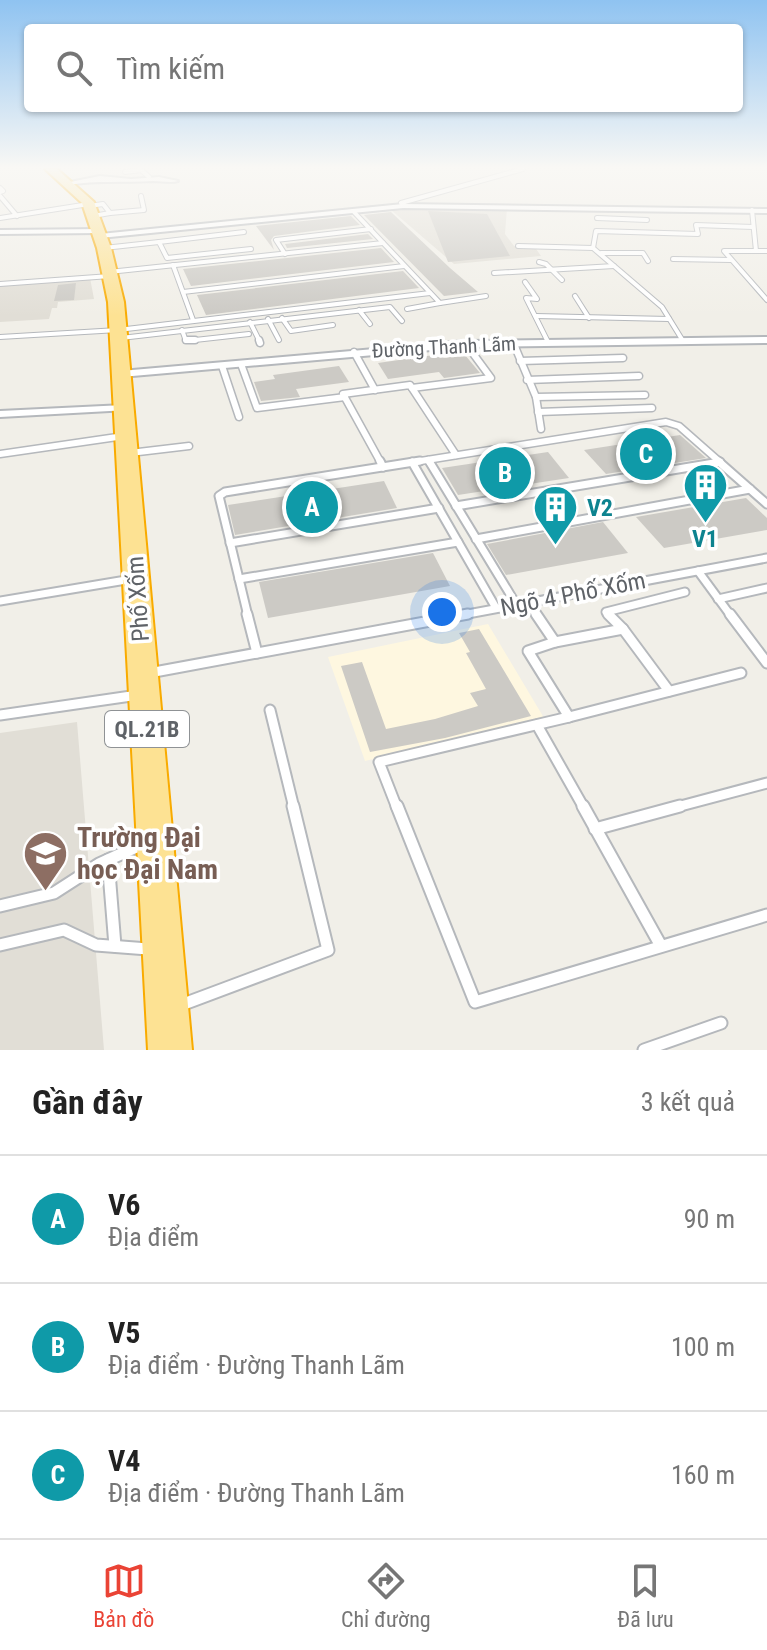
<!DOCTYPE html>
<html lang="vi">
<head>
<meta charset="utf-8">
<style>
	body { margin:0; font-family:"Roboto Condensed",sans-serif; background:#f2f2f2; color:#222 }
	.you { position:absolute; left:442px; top:612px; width:28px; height:28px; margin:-20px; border:6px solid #fff; border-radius:50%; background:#1a73e8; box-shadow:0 0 0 12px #1a73e833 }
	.badge { display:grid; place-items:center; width:52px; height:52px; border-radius:50%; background:#ea4335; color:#fff; font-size:26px; font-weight:700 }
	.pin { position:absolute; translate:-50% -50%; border:4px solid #fff; box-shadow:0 2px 8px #0006 }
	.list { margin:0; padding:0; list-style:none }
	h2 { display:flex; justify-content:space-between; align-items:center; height:104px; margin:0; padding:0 32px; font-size:34px }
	h2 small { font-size:26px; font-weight:400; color:#767676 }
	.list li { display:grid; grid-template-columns:52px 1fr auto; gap:24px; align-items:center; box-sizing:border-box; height:128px; padding:0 32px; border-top:2px solid #e0e0e0 }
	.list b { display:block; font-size:30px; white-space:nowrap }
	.list p { margin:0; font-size:26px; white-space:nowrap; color:#767676 }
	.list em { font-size:26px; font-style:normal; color:#767676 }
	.icon { flex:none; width:44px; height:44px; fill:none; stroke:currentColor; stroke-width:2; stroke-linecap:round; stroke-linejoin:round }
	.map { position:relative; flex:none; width:767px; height:1050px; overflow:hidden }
	.search { position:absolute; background:#fff; box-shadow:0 2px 6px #0004; left:24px; right:24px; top:24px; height:88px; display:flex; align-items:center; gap:20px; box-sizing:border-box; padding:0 28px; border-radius:8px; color:#767676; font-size:30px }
	.sheet { height:488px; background:#fff }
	nav { display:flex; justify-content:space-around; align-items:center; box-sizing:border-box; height:112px; border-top:2px solid #e0e0e0; background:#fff; font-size:22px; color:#767676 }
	nav a { display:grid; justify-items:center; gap:4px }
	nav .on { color:#ea4335 }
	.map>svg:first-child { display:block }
</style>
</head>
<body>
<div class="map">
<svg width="767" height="1050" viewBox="0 0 767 1050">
	<rect width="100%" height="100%" fill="#f1efe8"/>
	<polygon fill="#fef7e0" points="488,624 544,718 365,761 328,657"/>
	<g fill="#e1ded6">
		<polygon points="411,207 507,208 505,234 514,246 534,246 541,256 454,264 390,209"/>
		<polygon points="90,278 94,299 58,302 57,308 52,308 49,319 0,322 0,285"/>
		<polygon points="77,722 104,1050 0,1050 0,733"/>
	</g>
	<g fill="#cccac5">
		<polygon points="428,211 487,214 510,256 448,262"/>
		<polygon points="391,212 450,268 478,292 444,296 364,215"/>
		<polygon points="351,216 360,225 274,236 271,240 274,250 256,226"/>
		<polygon points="368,234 373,239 287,248 285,244"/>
		<polygon points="381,248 394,262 191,286 183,269"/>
		<polygon points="403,271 419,288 206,315 197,295"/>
		<polygon points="76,283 74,300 54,301 58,285"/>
		<polygon points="441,354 444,358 465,355 480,373 444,378 439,372 388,379 378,363"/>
		<polygon points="339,366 349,382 296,389 300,397 261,401 254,382 275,379 273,375"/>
		<polygon points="680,435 706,458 606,474 584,450"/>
		<polygon points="548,452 569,478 458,495 442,468"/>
		<polygon points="384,481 397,508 235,535 228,505"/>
		<polygon points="746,498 767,518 767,530 664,548 636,517"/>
		<polygon points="603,522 628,553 506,575 487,544"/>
		<polygon points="433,553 450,586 268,618 259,582"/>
		<polygon points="479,629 531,716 445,738 370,752 341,666 362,662 386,729 435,719 478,706 470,693 486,689 466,653 470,652 459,633"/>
	</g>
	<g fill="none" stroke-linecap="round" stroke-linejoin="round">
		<defs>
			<g id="lane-far4">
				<polyline points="125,172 141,170 149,177"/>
				<polyline points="0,188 3,191 0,192"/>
				<polyline points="0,196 17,216"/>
				<polyline points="89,206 103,204 110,213 93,216"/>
				<polyline points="403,206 401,203 523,169"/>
				<polyline points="752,210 756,251"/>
				<polyline points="353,211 440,303 407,309"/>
				<polyline points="110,213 144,210 141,196"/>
				<polyline points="0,218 89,204"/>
				<polyline points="597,218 647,220"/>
				<polyline points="159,242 244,232"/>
				<polyline points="518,246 593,248 662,307 683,341"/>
				<polyline points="104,248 159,242 167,258 251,249"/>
				<polyline points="593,248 596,231 698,234 696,225 753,227"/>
				<polyline points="767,251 724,251 767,300"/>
				<polyline points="601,253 643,253 648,261"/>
				<polyline points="285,254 276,240 371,229"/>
				<polyline points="673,259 731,260"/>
				<polyline points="539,262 546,264 562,280"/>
				<polyline points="173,265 193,320"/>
				<polyline points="109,272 383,243"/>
				<polyline points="494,273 614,266"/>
				<polyline points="525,282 537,299 526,298 548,342"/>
				<polyline points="0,284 110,276"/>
				<polyline points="183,292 404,266"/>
				<polyline points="575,296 589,318"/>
				<polyline points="440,303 486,296"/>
				<polyline points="359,310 370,324"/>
				<polyline points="536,316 669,319"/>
				<polyline points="282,318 291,331 333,325"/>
				<polyline points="268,319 279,340"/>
				<polyline points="250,322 260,342"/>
				<polyline points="182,330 186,341 249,334"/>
				<polyline points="0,337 118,330 430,293"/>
				<polyline points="121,338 390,307 402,321"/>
			</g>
			<g id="lane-far3">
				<polyline points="186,340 195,340"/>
				<polyline points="259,340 260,343"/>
				<polyline points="513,342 536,397 541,429"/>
				<polyline points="354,352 375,390"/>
				<polyline points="520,361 623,358"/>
				<polyline points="241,364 257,408 345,397"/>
				<polyline points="222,366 239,417"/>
				<polyline points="527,380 639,376"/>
				<polyline points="412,388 491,378 466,344"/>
				<polyline points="536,397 645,395"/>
				<polyline points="538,412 652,408"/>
				<polyline points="130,453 189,446"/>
				<polyline points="0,454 124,436"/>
				<polyline points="428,460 430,463"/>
				<polyline points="381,463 343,394 410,385 456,455"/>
				<polyline points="408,463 666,422 679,426 721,463"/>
				<polyline points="714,463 720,462"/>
			</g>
			<g id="lane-far2">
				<polyline points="380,461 383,467"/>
				<polyline points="429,461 516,604"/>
				<polyline points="718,461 767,504"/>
				<polyline points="412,462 496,608"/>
				<polyline points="456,506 720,462"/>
				<polyline points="476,539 750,489"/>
				<polyline points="230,543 439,508"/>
				<polyline points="698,571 731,616"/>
				<polyline points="239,579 458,542"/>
				<polyline points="718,599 767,588"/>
				<polyline points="0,601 132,579"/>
				<polyline points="528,602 537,616"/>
				<polyline points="248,616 219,496 225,492 420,461"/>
				<polyline points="457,616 767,558"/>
				<polyline points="610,616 606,612 685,592"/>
			</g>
			<g id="lane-far1">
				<polyline points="247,614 257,653"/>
				<polyline points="536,614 555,642 528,651 569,717 741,673"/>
				<polyline points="730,614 767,663"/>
				<polyline points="623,629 669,691"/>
				<polyline points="555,642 623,629 608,614"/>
				<polyline points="149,673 468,614"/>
				<polyline points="270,710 294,808"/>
				<polyline points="0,715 138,695"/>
				<polyline points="537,725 584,808"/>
				<polyline points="397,808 379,762 569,717"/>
				<polyline points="673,808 767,783"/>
			</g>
			<g id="lane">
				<polyline points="397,806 475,1002 767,915"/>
				<polyline points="583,806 661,946"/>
				<polyline points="595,829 680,806"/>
				<polyline points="108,860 115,946"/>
				<polyline points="0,906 54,893 99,864 145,843"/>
				<polyline points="0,945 64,930 96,945 148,949"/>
				<polyline points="181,1005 328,950 293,806"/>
				<polyline points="644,1050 721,1023"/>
			</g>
			<g id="street">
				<path d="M100 176 131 179 159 177 178 181C171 183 162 181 153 181 124 183 97 180 68 185L65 183Z"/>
				<polygon points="403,204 767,209 767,213 403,208 100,238 96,236 100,234"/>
				<polygon points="102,229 102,233 99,233 0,234 0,230"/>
				<polygon points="767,337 767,343 466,347 121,377 116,374 121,371 466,341"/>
				<polygon points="124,405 130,408 128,410 0,417 0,411"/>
			</g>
			<polygon id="highway" points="45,169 57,169 94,202 111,248 124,302 192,1050 148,1050 108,302 97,248 82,203"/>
		</defs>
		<use href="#lane-far4" stroke="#b5b8bc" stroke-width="6"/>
		<use href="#lane-far3" stroke="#b5b8bc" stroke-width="9"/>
		<use href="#lane-far2" stroke="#b5b8bc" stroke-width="11"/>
		<use href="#lane-far1" stroke="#b5b8bc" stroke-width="13"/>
		<use href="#lane" stroke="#b5b8bc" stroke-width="15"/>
		<use href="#street" stroke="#b5b8bc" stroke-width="4"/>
		<use href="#highway" stroke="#f9ab00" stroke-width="4"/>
		<use href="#lane-far4" stroke="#fff" stroke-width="4"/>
		<use href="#lane-far3" stroke="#fff" stroke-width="6"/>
		<use href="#lane-far2" stroke="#fff" stroke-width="7"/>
		<use href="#lane-far1" stroke="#fff" stroke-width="9"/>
		<use href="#lane" stroke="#fff" stroke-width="11"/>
		<use href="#street" fill="#fff" fill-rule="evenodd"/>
		<use href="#highway" fill="#fde293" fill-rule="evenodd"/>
	</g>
	<linearGradient id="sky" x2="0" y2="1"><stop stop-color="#8fc3f1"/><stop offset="0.53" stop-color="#f9f8f5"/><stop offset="1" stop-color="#f9f8f5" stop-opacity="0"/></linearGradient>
	<rect width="767" height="316" fill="url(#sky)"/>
	<defs>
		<symbol id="building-pin" viewBox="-11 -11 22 30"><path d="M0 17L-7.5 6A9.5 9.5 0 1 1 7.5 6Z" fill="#0f9aa8" stroke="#fff"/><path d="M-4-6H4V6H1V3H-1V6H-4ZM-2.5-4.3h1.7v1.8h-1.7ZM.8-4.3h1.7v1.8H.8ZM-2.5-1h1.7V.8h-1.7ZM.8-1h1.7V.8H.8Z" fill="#fff"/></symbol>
		<symbol id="university-pin" viewBox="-11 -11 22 30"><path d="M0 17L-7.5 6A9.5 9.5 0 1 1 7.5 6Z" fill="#8d6e63" stroke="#fff"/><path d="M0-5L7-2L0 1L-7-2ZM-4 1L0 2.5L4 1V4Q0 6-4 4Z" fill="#fff"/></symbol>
	</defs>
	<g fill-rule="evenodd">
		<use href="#building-pin" x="680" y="460" width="51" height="69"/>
		<use href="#building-pin" x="530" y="482" width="51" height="69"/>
		<use href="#university-pin" x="20" y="828" width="51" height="69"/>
	</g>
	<g text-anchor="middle" stroke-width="7" stroke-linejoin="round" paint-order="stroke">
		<g font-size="20" fill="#5f6368" stroke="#fff">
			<text transform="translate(444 347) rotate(-3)" y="7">Đường Thanh Lãm</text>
		</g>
		<rect fill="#fff" stroke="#8f9295" stroke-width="2" x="105" y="711" width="84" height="36" rx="6"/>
		<g font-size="22" font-weight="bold" fill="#5f6368">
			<text x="147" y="737">QL.21B</text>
		</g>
		<g font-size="24" font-weight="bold" fill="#0d838f" stroke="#fff" text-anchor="start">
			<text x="587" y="516">V2</text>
			<text x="705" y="547" text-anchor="middle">V1</text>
		</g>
		<g font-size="24" fill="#5f6368" stroke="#fff">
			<text transform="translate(573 594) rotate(-11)" y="8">Ngõ 4 Phố Xốm</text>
			<text transform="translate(138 599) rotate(-94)" y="8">Phố Xốm</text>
		</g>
		<g font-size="28" font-weight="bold" fill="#785e54" stroke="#fff" text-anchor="start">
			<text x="77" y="847">Trường Đại<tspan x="77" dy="32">học Đại Nam</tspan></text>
		</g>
	</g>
</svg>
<div class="you"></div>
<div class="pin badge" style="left:312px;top:507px;background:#0f9aa8">A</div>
<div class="pin badge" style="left:505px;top:473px;background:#0f9aa8">B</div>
<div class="pin badge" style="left:646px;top:454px;background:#0f9aa8">C</div>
<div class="search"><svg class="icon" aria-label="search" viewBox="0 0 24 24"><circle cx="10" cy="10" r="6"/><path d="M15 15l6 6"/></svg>Tìm kiếm</div>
</div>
<section class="sheet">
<h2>Gần đây<small>3 kết quả</small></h2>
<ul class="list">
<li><span class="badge" style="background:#0f9aa8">A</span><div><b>V6</b><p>Địa điểm</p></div><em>90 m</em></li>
<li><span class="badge" style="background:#0f9aa8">B</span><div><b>V5</b><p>Địa điểm · Đường Thanh Lãm</p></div><em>100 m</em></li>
<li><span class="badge" style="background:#0f9aa8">C</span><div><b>V4</b><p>Địa điểm · Đường Thanh Lãm</p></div><em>160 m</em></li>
</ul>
</section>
<nav>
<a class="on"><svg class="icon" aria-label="map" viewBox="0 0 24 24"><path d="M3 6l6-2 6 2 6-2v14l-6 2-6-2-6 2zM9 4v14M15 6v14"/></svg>Bản đồ</a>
<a><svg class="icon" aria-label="directions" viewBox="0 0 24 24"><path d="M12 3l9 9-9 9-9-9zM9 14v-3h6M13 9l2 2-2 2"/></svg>Chỉ đường</a>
<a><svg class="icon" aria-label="saved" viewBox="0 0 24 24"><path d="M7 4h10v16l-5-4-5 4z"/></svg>Đã lưu</a>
</nav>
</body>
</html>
